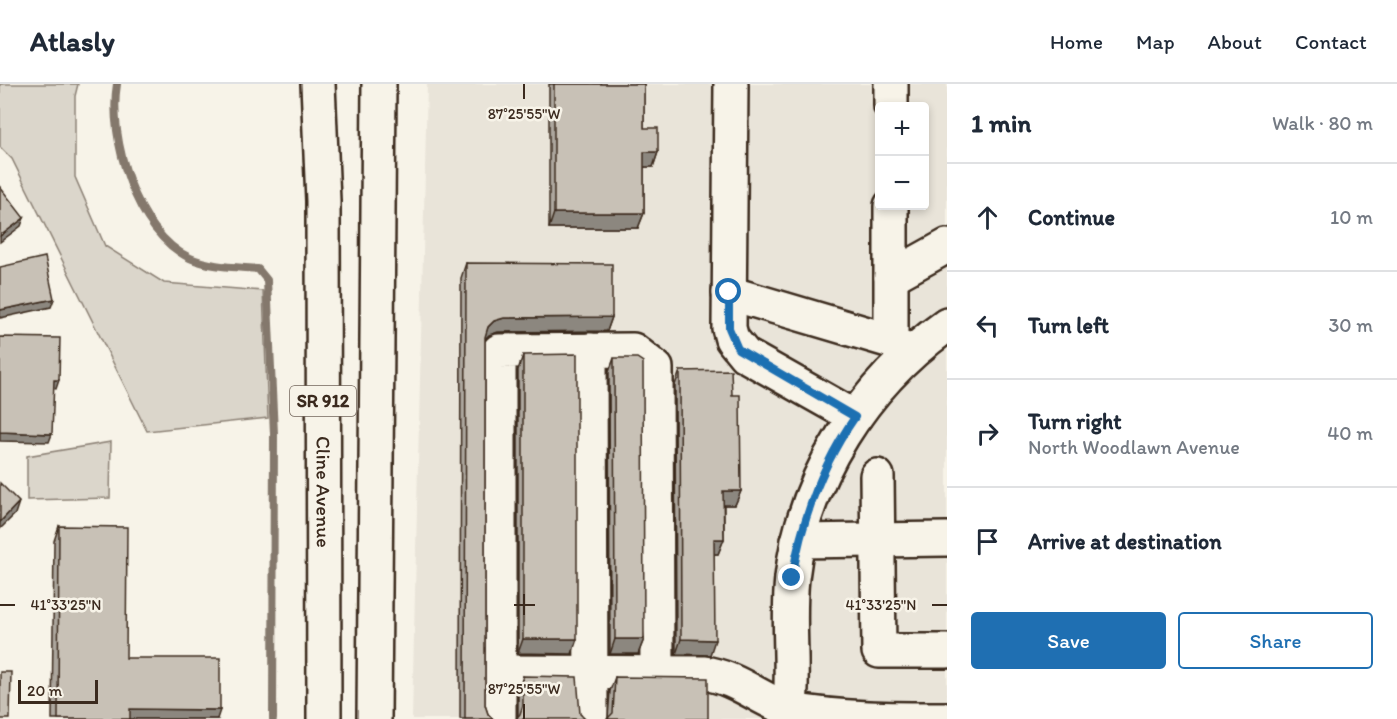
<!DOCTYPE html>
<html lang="en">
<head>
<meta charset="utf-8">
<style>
	body { margin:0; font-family:Itim,sans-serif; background:#f2f2f3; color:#1f2937 }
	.controls { position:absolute; right:18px; top:18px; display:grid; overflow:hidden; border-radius:6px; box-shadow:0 3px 9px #0003 }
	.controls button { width:54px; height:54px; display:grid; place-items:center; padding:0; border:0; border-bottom:2px solid #e0e1e3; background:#fff; color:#1f2937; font:30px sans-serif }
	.scale { position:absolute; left:18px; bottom:15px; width:80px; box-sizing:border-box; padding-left:6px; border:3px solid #3b2a1e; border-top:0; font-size:16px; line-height:21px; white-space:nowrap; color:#3b2a1e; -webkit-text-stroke:4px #f7f3e8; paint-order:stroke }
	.stop { position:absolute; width:18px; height:18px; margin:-14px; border:4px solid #1f6fb2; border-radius:50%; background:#fff }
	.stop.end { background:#1f6fb2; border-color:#fff; box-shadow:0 2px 6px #0008 }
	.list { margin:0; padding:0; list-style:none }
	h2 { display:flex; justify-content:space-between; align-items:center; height:78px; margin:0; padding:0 24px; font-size:26px }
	h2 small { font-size:20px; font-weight:400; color:#747a83 }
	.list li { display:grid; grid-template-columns:39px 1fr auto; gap:18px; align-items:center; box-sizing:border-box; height:108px; padding:0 24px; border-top:2px solid #e0e1e3 }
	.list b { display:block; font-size:22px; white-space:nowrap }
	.list p { margin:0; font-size:20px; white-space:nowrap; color:#747a83 }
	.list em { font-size:20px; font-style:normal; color:#747a83 }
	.actions { display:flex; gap:12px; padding:18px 24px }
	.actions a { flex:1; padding:14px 0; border:2px solid #1f6fb2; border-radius:6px; text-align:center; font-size:21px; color:#1f6fb2 }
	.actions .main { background:#1f6fb2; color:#fff }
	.icon { flex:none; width:33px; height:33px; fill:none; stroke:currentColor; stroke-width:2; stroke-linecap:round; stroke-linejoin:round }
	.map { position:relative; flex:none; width:947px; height:635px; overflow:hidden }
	header { display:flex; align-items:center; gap:36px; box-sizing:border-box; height:84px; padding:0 30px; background:#fff; border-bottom:2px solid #e0e1e3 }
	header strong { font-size:28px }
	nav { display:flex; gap:33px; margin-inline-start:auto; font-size:21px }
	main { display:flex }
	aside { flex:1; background:#fff }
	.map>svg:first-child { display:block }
</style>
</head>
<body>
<header>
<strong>Atlasly</strong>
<nav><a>Home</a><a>Map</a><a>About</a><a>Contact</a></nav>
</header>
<main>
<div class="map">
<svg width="947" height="635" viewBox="0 0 947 635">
	<rect width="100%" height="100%" fill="#f7f3e8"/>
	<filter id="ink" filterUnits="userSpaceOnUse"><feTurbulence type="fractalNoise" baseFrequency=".0167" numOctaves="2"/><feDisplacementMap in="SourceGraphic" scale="12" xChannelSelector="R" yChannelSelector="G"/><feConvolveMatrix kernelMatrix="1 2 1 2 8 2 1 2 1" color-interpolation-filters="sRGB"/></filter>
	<g filter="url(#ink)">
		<path fill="#e9e4d9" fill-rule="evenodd" d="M427 0H947V635H412ZM880 22H924V122H880Z"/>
		<g fill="#dbd6cb" stroke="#8b8074" stroke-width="1.5">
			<polygon points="0,0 78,0 75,12 75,93 105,162 164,199 263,207 268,334 147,347 12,75 0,63"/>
			<polygon points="111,358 110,414 27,416 27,372"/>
		</g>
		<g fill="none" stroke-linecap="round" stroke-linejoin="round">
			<path stroke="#84786c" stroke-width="8" d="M117 0C108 54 136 149 190 174 210 183 236 183 258 185L267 196 274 350 273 635"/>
			<defs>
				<g id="minor">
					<polyline points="731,0 729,244 732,255 745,271 855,333"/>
					<polyline points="891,0 891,22"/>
					<polyline points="891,122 891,257 907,268"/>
					<polyline points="891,193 947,162"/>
					<polyline points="729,209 891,257"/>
					<polyline points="590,266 591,635"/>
					<polyline points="877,392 879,567 947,567"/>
					<polyline points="798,457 947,455"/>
					<path d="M499 588 703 589C737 593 760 616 791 626 839 635 897 635 947 635"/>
					<polyline points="499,635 499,267 633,266 656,284 657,588"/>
					<path d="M789 635C795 588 787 541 792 494 803 393 865 299 947 241"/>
				</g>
				<g id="major">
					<path id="s1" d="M318 0 323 117 324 635"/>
					<polyline points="374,635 379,0"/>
				</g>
			</defs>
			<use href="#minor" stroke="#3b2a1e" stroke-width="38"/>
			<use href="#major" stroke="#3b2a1e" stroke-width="38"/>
			<use href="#minor" stroke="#f7f3e8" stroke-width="33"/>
			<use href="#major" stroke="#f7f3e8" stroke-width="33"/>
		</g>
		<g fill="#aca69d" stroke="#3b2a1e" stroke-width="1.5">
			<polygon points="549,0 644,0 644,44 658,68 653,83 644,83 644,129 638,144 549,144"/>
			<polygon points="466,179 612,233 607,247 498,248 489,251 485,255 485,621 488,630 493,635 460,635 461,194"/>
			<polygon points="523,271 572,570 518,569 518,286"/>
			<polygon points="614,274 644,555 638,570 610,570 609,288"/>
			<polygon points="680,287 741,407 735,421 724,421 724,455 718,470 714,470 710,571 676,570 675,301"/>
			<polygon points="59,442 126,574 217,635 52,635 54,457"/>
			<polygon points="523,592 580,630 518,633 518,607"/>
			<polygon points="615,593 708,635 608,634 610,607"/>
		</g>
		<g fill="#8c877f" stroke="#3b2a1e" stroke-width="1.5">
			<polygon points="644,68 658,68 653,83 638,83"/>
			<polygon points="554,129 644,129 638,144 549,144"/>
			<polygon points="24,134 21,142 0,158 0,152"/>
			<polygon points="54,215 51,223 0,234 0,226"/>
			<polygon points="612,233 607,247 498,248 489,251 483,257 488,243 494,237 504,234"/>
			<polygon points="54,296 59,296 56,305 51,304"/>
			<polygon points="0,348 52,350 49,358 0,357"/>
			<polygon points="723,407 741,407 735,421 718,421"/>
			<polygon points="19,418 15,430 0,445 0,438"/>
			<polygon points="714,455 724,455 718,470 709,470"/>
			<polygon points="523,555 577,555 572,570 518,569"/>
			<polygon points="615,555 644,555 638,570 610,570"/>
			<polygon points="681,555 715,556 710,571 676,570"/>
			<polygon points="130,625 220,626 217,635 127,635"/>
		</g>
		<g fill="#c8c1b6" stroke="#3b2a1e" stroke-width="1.5">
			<polygon points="554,0 644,0 644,44 658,44 658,68 644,68 644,129 554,129"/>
			<polygon points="0,103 24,134 0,152"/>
			<polygon points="45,173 54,215 0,226 0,183"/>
			<polygon points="466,179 612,180 612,233 504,234 494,237 488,243 485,253 485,621 488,630 493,635 465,635"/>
			<polygon points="0,253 60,254 59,296 54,296 52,350 0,348"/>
			<polygon points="577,270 577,555 523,555 523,271"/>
			<polygon points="614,274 637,274 643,278 644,555 615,555"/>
			<polygon points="731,286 732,311 740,311 741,407 723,407 724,455 714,455 715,556 681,555 680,287"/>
			<polygon points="0,399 19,418 0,438"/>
			<polygon points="59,442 127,443 126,574 220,574 220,626 130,625 130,635 58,635"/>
			<polygon points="0,588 11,588 10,635 0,635"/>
			<polygon points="523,592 577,593 580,630 585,635 516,635 520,630 523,621"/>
			<polygon points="615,593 708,594 708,635 607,635 613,629"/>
		</g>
	</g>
	<g fill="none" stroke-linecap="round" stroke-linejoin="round" filter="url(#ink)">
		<path stroke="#1f6fb2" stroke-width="8" d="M729 208V244L738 265 855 333C821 382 802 435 792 494"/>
	</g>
	<path fill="none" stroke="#3b2a1e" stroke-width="2" d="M524 0V15M524 510V531M0 521H15M514 521H535M932 521H947M524 620V635"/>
	<g text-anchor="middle" stroke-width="5" stroke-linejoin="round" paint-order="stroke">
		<rect fill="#f7f3e8" stroke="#73665b" stroke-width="1.5" x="290" y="302" width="66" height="30" rx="4.5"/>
		<g font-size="18" font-weight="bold" fill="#3b2a1e">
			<text x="323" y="323">SR 912</text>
		</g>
		<g font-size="20" fill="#3b2a1e" stroke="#f7f3e8">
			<text dy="7" stroke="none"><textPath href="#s1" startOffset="408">Cline Avenue</textPath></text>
		</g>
	</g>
	<g font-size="15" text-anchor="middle" fill="#3b2a1e" stroke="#f7f3e8" stroke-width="5" stroke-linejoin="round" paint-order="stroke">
		<text x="524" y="35">87°25'55"W</text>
		<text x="66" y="526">41°33'25"N</text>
		<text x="881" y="526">41°33'25"N</text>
		<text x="524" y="610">87°25'55"W</text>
	</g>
</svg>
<div class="controls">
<button>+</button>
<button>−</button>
</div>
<div class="scale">20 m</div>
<div class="stop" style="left:729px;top:208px"></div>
<div class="stop end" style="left:792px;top:494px"></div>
</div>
<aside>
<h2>1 min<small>Walk · 80 m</small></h2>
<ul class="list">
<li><svg class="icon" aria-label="ahead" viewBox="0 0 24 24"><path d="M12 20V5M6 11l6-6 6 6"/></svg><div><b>Continue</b></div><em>10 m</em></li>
<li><svg class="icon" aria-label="left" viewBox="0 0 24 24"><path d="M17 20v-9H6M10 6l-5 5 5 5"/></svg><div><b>Turn left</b></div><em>30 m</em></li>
<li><svg class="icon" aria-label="right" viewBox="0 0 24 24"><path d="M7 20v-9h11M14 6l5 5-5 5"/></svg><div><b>Turn right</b><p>North Woodlawn Avenue</p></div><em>40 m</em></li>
<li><svg class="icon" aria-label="arrive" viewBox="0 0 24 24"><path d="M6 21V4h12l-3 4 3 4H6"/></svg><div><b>Arrive at destination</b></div></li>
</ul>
<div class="actions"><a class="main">Save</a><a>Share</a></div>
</aside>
</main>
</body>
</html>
